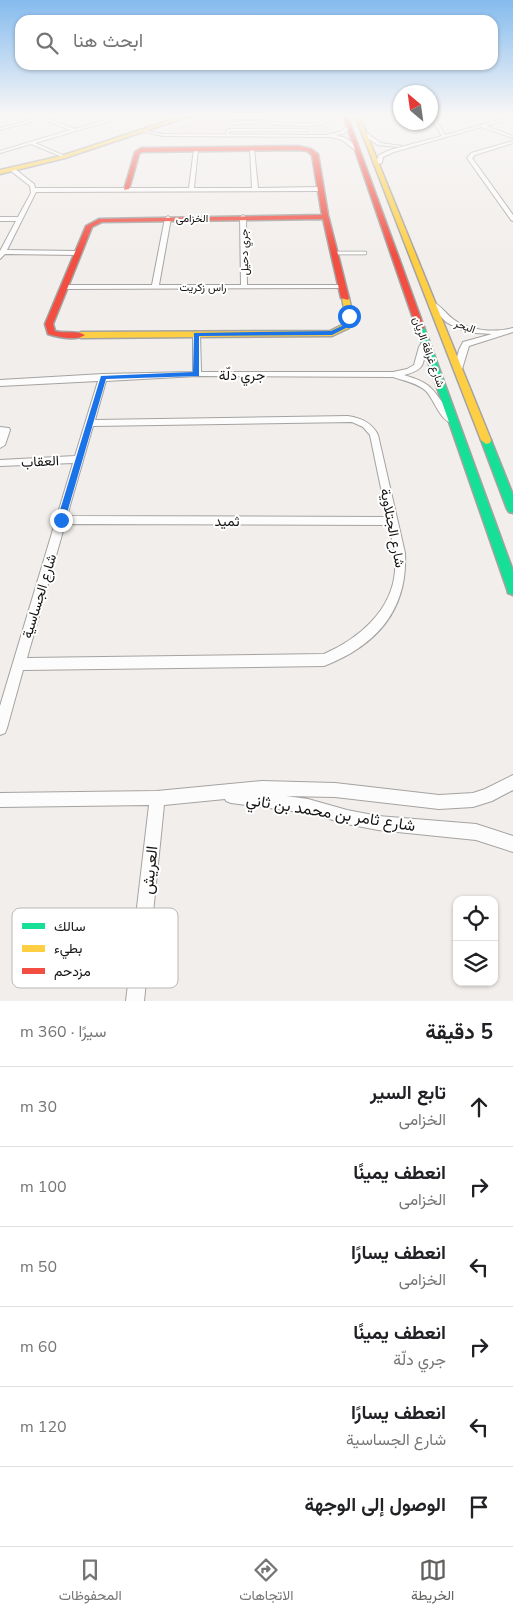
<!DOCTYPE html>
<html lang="ar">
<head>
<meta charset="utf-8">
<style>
	body { margin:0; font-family:"Nunito Sans",Vazirmatn,sans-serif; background:#f6f6f6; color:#202124; direction:rtl }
	.controls { position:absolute; right:15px; bottom:15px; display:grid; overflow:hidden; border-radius:10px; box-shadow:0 1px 4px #0004 }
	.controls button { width:45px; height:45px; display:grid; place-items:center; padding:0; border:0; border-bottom:1px solid #e0e0e0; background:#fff; color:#202124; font:25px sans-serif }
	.compass { position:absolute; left:393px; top:85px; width:45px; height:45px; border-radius:50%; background:#fff; box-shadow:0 1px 4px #0004; rotate:331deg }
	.stop { position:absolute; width:15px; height:15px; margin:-11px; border:4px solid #1a73e8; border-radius:50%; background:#fff }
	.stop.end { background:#1a73e8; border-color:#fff; box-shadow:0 1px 5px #0008 }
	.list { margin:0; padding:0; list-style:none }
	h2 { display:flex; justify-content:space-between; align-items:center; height:65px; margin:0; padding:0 20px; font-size:21px }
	h2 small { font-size:16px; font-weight:400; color:#757577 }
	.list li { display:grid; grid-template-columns:32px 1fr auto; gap:15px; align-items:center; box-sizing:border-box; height:80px; padding:0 20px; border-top:1px solid #e0e0e0 }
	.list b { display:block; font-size:19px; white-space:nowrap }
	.list p { margin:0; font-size:16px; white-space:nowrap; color:#757577 }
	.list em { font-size:16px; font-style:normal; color:#757577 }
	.icon { flex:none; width:28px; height:28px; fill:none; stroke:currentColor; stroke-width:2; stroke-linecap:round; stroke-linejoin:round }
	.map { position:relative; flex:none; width:513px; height:1001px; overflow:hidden; direction:ltr }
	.search { position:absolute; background:#fff; box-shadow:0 1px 4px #0004; left:15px; right:15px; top:15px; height:55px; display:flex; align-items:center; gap:12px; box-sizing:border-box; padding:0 18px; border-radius:15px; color:#757577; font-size:19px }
	.sheet { height:545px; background:#fff }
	nav { display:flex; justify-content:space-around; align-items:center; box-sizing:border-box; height:70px; border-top:1px solid #e0e0e0; background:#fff; font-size:14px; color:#757577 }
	nav a { display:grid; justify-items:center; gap:2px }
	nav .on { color:#63615f }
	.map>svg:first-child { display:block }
</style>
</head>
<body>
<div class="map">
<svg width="513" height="1001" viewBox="0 0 513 1001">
	<rect width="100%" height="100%" fill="#f1eeeb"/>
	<polygon fill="#e8e1da" points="207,115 336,115 339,127 331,132 184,133 184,131 167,130"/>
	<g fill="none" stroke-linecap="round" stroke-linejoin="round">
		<defs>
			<g id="lane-far1">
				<polyline points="229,118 264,118 270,123 303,125 319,124 333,118"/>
				<polyline points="229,123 258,122"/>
				<polyline points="227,136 228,131 231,130 306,130"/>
			</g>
			<polyline id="lane" points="334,253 365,253"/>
			<g id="street">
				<polygon points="33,115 39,115 75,129 108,119 110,117 109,115 113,115 114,117 110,121 35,143 65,156 65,158 31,144 0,153 0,151 70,130 42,119 0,130 0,128 38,118"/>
				<polygon points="159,115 166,115 179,120 177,121"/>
				<polygon points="430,115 433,115 445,135 513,116 513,118 486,126 513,136 513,138 481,127 394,152 383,157 382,163 375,165 379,155 390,150 442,136"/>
				<polygon points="349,125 351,127 343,134 335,135 346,138 359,148 359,150 355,150 342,140 330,137 163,136 141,131 143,130 163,134 326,135 340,132"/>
				<polygon points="363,133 367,133 381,143 401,146 399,147 378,145 363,135"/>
				<polygon points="513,141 513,143 475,155 472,158 513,215 513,221 511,220 467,158 471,153"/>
				<polygon points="196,148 198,149 194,188 252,188 250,149 252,148 254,149 258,188 319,187 322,189 319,191 36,192 7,250 78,251 81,253 78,255 5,254 0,259 0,251 16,221 0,221 0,217 18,217 31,193 30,186 11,171 11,169 15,169 34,184 35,188 189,188 194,149"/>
				<polygon points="243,215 246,217 247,285 342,285 345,287 344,288 64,289 61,287 64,285 152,285 165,218 168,216 171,218 159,285 241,285 240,217"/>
				<path d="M432 302C441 305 445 313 453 319 468 331 495 333 513 328V332L469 346 462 369 461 371H455L454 369 459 350 463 342 492 334 476 333 459 329 446 322 430 305V303Z"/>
				<path d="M193 332H196L200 334 201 372H393L407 369 414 365 419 347 423 341H429L430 343C418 358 433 368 404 375 431 383 432 388 447 409 450 414 455 417 458 421L457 423C441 426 435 400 426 391 417 383 405 381 393 377L197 376 106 381 95 420 348 416C362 418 372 423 378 435L405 553C408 610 376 646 324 666L23 670 7 728 5 733 0 735V706L73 463 0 466V460L75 456 98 381 0 386V380L103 374 193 372ZM352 422 363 427 370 435 387 517 67 516 93 426ZM65 524 389 525C392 540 396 555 395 571 392 611 358 639 324 654L27 658Z"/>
				<polygon points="0,427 9,428 10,430 5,445 0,448"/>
				<polygon points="513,775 513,790 492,801 473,807 439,809 335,797 286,796 308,799 347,810 378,816 476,824 513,836 513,852 476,840 378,830 347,824 308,813 231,803 226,801 225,799 164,805 144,1001 126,1001 149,805 0,807 0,793 157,791 262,781 335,783 439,795 473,793 485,789"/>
			</g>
			<g id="fast">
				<polygon points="417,325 420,325 424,327 513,571 513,595 508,593 507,589 416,327"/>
				<polygon points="486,436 491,440 513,495 513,513 509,512 507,509 481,440"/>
			</g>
			<g id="slow">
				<polygon points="186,115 193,115 65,158 0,174 0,170 61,156"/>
				<polygon points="355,115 359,115 491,440 490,443 486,444 481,440"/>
				<polygon points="342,296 349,298 353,316 349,328 332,336 81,338 77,335 81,332 330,331 342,325 345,316"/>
			</g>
			<g id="jam">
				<polygon points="343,115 347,115 424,327 423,329 420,329 416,327"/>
				<path d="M298 146 311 149 318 154 328 215 349 298 348 300 341 298 323 219 102 222 92 227 53 324 55 331C64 334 77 330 85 335 76 341 58 337 48 334L45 324 86 226 99 219 322 215 312 155 307 151 298 150 142 152 139 154 129 189 124 190 135 152 141 148Z"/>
			</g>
		</defs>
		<use href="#lane-far1" stroke="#a5a3a1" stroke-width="4"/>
		<use href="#lane" stroke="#a5a3a1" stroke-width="4.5"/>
		<use href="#street" stroke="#a5a3a1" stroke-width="2"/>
		<use href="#fast" stroke="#a5a3a1" stroke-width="3"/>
		<use href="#slow" stroke="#a5a3a1" stroke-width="3"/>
		<use href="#jam" stroke="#a5a3a1" stroke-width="3"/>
		<use href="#lane-far1" stroke="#fdfcfc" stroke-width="2.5"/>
		<use href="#lane" stroke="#fdfcfc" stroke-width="3"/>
		<use href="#street" fill="#fdfcfc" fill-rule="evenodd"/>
		<use href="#fast" fill="#16e098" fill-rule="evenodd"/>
		<use href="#slow" fill="#ffcf43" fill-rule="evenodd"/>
		<use href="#jam" fill="#f24e42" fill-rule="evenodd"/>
	</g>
	<linearGradient id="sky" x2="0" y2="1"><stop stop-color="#85bbee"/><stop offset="0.45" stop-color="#f9f7f6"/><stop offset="1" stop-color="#f9f7f6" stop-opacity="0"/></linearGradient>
	<rect width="513" height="255" fill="url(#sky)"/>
	<polygon fill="#1a73e8" points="349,314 352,316 348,327 332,335 199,336 199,376 106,379 65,520 61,524 58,523 57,520 101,376 193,372 194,333 331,331 344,325 346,316"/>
	<g text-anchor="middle" stroke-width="4" stroke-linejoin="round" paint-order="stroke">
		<g font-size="11" fill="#171513" stroke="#fff">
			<text x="192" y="222">الخزامى</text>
			<text transform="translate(244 252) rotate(-91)" y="4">جري دحيل</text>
			<text x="203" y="291">راس زكريت</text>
			<text transform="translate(465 326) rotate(20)" y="4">البحر</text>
			<text transform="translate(429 352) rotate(70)" y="4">شارع غرافة الريان</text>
		</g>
		<g font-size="14" fill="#171513" stroke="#fff">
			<text x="242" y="380">جري دلّة</text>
			<text transform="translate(40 461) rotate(-3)" y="5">العقاب</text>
			<text x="227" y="526">ثميد</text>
			<text transform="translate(393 528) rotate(79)" y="5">شارع الجتلاوية</text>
			<text transform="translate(39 596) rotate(-73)" y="5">شارع الجساسية</text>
		</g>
		<g font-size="16" fill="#171513" stroke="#fff">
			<text transform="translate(331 812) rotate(9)" y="6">شارع ثامر بن محمد بن ثاني</text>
			<text transform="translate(149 870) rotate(-84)" y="6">العريش</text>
		</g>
	</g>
	<rect x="12" y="908" width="166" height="80" rx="8" fill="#fff" stroke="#b9b9b8" stroke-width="1"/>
	<rect x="22" y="923" width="23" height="6" fill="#16e098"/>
	<rect x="22" y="945" width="23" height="7" fill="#ffcf43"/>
	<rect x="22" y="968" width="23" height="6" fill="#f24e42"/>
	<g font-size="14" fill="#171513">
		<text x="54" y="931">سالك</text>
		<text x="54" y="953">بطيء</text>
		<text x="54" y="976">مزدحم</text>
	</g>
</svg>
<div class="controls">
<button><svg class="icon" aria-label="locate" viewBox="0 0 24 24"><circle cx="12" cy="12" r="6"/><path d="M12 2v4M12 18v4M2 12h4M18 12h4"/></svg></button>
<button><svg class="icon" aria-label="layers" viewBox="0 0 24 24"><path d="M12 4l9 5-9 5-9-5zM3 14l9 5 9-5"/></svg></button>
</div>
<svg class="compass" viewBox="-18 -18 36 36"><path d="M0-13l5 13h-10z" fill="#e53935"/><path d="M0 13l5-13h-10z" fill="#757577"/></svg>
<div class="stop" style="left:349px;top:316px"></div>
<div class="stop end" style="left:61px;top:520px"></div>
<div class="search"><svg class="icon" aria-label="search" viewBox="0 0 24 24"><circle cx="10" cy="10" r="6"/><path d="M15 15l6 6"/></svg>ابحث هنا</div>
</div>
<section class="sheet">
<h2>5 دقيقة<small>سيرًا · 360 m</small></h2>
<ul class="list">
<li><svg class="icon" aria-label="ahead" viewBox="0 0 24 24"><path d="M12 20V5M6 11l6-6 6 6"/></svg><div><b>تابع السير</b><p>الخزامى</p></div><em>30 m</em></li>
<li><svg class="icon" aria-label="right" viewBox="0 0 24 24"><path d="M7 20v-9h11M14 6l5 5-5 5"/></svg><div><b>انعطف يمينًا</b><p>الخزامى</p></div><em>100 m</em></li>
<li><svg class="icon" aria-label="left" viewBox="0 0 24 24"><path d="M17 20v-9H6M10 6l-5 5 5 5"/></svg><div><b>انعطف يسارًا</b><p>الخزامى</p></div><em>50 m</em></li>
<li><svg class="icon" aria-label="right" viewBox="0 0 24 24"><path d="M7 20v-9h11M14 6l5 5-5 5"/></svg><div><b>انعطف يمينًا</b><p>جري دلّة</p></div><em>60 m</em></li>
<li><svg class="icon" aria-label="left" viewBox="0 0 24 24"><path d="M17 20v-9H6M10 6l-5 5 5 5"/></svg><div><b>انعطف يسارًا</b><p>شارع الجساسية</p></div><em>120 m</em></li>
<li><svg class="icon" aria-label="arrive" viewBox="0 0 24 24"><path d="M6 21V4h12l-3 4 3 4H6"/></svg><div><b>الوصول إلى الوجهة</b></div></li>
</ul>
</section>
<nav>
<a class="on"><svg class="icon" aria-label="map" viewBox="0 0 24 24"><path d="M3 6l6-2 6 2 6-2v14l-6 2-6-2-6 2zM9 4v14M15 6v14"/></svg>الخريطة</a>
<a><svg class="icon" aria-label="directions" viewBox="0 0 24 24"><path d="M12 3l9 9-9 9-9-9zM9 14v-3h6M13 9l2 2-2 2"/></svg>الاتجاهات</a>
<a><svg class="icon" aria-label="saved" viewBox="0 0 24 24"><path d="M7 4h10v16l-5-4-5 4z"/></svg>المحفوظات</a>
</nav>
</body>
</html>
